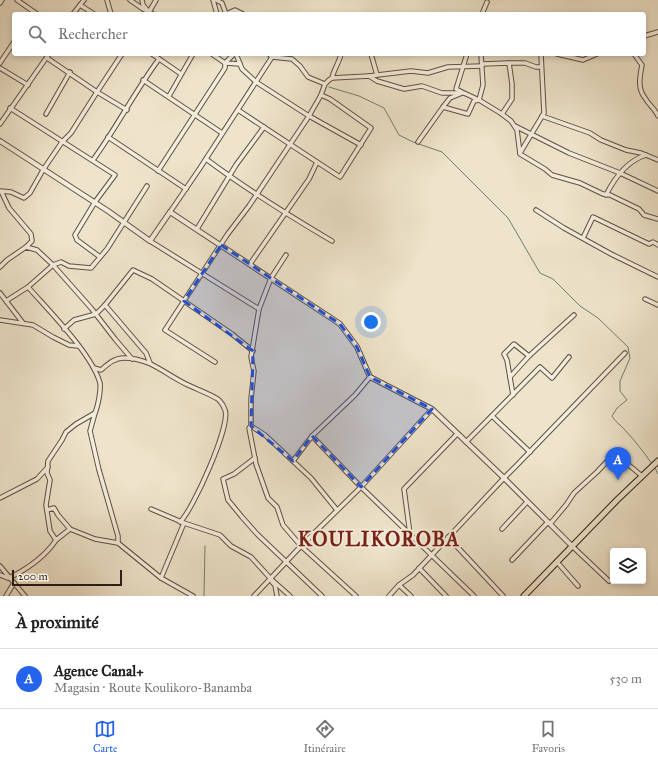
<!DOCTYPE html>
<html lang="fr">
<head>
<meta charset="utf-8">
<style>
	body { margin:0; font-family:"IM FELL Great Primer",serif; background:#f2f2f2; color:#202124 }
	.controls { position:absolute; right:12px; bottom:12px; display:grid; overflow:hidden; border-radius:4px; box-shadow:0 2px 6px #0003 }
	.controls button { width:36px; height:36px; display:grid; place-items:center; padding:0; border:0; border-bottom:1px solid #e0e0e0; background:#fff; color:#202124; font:20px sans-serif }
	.scale { position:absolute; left:12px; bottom:10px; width:110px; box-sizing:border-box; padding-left:4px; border:2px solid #2e1e14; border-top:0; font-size:11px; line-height:14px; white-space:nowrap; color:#2e1e14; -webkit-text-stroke:3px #f4eddd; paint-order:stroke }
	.you { position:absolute; left:371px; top:322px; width:14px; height:14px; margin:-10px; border:3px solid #fff; border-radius:50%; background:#1a73e8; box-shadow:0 0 0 6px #1a73e833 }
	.badge { display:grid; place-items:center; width:26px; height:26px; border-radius:50%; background:#2563eb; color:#fff; font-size:13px; font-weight:700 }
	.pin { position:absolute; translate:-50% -33px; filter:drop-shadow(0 1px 2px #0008) }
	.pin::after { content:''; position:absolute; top:21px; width:14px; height:12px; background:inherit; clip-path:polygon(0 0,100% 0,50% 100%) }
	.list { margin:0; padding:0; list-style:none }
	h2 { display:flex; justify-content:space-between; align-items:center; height:52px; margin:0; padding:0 16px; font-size:17px }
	h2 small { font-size:13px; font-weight:400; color:#757577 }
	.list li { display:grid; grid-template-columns:26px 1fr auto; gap:12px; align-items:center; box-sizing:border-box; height:60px; padding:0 16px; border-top:1px solid #e0e0e0 }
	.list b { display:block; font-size:15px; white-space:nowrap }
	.list p { margin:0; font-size:13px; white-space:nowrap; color:#757577 }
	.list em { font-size:13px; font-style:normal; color:#757577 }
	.icon { flex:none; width:22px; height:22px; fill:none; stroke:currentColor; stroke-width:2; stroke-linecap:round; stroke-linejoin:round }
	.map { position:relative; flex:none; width:658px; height:596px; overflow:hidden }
	.search { position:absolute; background:#fff; box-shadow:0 2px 6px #0003; left:12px; right:12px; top:12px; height:44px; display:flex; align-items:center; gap:10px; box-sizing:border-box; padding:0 14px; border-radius:4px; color:#757577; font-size:15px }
	.sheet { height:112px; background:#fff }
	nav { display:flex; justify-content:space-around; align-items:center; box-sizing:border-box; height:56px; border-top:1px solid #e0e0e0; background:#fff; font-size:11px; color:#757577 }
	nav a { display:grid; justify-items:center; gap:2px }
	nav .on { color:#2563eb }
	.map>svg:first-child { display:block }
</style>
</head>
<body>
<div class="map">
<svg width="658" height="596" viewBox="0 0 658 596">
	<rect width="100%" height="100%" fill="#eee4cb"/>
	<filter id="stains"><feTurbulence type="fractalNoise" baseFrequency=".005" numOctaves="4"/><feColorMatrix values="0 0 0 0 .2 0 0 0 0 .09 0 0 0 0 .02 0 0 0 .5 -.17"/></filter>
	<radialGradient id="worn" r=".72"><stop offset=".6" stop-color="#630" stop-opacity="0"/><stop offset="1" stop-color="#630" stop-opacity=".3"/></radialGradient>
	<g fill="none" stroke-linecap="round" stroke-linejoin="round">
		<g stroke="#6f7f72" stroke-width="1">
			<path d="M329 87 359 96 384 108 399 135 413 142 442 152 508 218 540 273 553 279 580 306 598 318 628 347 630 358 620 381V391L627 400 617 408 612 416C615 422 621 425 625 430 635 441 644 452 652 464"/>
			<polyline points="655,468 658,474"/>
			<polyline points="204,596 205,546"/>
		</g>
		<defs>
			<g id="minor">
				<polyline points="17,0 37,14"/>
				<polyline points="107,0 111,14"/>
				<polyline points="130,0 143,9 149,12"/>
				<polyline points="142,0 143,5 149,12 148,14"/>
				<polyline points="213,0 217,14"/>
				<polyline points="216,0 222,3 226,14"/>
				<polyline points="0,3 2,0"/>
				<polyline points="80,5 94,14"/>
				<polyline points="73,14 84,0"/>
				<polyline points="153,14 149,12 156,0"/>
				<polyline points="226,14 235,10 243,14"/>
				<polyline points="482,14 487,2"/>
				<polyline points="644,36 658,32"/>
				<polyline points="152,54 181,74"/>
				<polyline points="234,54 225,63 240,64"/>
				<polyline points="236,54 242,69 256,82 309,116 361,145"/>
				<polyline points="269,54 272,57 292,59 300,66 308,77 325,84"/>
				<polyline points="371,54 377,75"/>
				<polyline points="557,54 583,60 597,54"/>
				<path d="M634 54 642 65C640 76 637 88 645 98 649 105 655 109 658 116"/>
				<polyline points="47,58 97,92 127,110"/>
				<polyline points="0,63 14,42"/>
				<polyline points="509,63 525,63 536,67 541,67"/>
				<polyline points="482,64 509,63 512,84 512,99 502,114"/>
				<polyline points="0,68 28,85"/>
				<polyline points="369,76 411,71 428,73 448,67 482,66"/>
				<polyline points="332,78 369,76 377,81 404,89 422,86 442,93 464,93 479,100 502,114 511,121 517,130 520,154 545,169 552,175 580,183 603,194 610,195 639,209 644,215 658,219"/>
				<polyline points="143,80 222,133"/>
				<polyline points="462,92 456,89 467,54"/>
				<polyline points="169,96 193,54"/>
				<polyline points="443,107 450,98 460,94"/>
				<polyline points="10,108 115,175 95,202 75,235 77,240 100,257"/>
				<polyline points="238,110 317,162 309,179 250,264"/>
				<polyline points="46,114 70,72"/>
				<polyline points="542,116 590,133 601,140 626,150 641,153 658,160"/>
				<polyline points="0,124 49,54"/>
				<polyline points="515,126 569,153 620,173 658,191"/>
				<polyline points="108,137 186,189"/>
				<polyline points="418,142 443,107 468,114 474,101 479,100 483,85 481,54"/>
				<polyline points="520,153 544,113 541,54"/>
				<path d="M206 159C246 189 288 215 332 241"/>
				<path d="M93 160C117 127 135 91 159 59"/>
				<polyline points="317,162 340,177 371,128 330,99 321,95"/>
				<polyline points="158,171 225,68 225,63 212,54"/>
				<path d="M606 195C615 177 627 161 646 155"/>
				<polyline points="536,210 564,228 611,254 658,277"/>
				<polyline points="170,212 200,168 272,57"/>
				<polyline points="197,229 236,165 264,127"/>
				<polyline points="583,238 593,217 649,244 653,242 658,245"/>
				<polyline points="150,241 259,309"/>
				<polyline points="26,247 32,241 31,234 9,208 1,191 11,192 24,198 30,193 43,170 62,142 71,133 97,92 122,54"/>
				<polyline points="286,255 271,278 259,309 251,357 254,371 251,399 251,426 249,428 256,464 268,498 277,507 283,525 301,546 356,596"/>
				<polyline points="0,267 7,260 26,247 37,250 53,265 91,308 115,339 132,359"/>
				<polyline points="28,287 53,265 61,262 69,266 91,268 107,249 147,186"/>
				<polyline points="0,293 23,323"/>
				<polyline points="645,299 658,305"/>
				<path d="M6 301 28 287C49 311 92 354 100 383 101 390 98 406 95 413"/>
				<polyline points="0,320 33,325 53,337 69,345 78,346"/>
				<polyline points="64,329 74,320 96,314 105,305"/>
				<path d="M215 362 165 330 227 235 249 206 309 116 321 95 325 84 329 80 332 78C334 69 339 63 341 54"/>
				<polyline points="150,363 146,353 105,305 133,270 152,279 232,334 253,351"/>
				<path d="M94 368 101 370C108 364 114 358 124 358 151 358 166 375 188 385 196 389 213 395 219 400 221 402 224 407 225 410 231 425 193 510 180 522"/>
				<polyline points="510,377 529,356"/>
				<polyline points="513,395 507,360 504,354 514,344 529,356 574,315"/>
				<polyline points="492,416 530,452"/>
				<polyline points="251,426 265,435 311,478 337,510"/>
				<polyline points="312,436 361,487 474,596"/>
				<polyline points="466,442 540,367 552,378 569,357"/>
				<polyline points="255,458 234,474 223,479 228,500 242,517 257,534 322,596"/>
				<polyline points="293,461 312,436 355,395 370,377"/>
				<polyline points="0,498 37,479 48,467"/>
				<polyline points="151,509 184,523 220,535 231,546 251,557 271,579 290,596"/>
				<polyline points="47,510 54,508 58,515 70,529 56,540 50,531 46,505 50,480 47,473 48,461 62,440 66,432 76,424 95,413 90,431 99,470 118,536 118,543"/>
				<polyline points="184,523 161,578 193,596"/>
				<polyline points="550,524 566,505 574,493 597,472 613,455 618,456 642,476"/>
				<polyline points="70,529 95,539 118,543 161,578"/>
				<polyline points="502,529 527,502"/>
				<polyline points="410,534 404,489 457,434"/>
				<polyline points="448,537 503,596"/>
				<polyline points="572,546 609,581"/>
				<polyline points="512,560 548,522"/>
				<polyline points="557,562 578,586"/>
				<polyline points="0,566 25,596"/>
				<polyline points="419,568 446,596"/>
				<polyline points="0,575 8,578"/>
				<path d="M9 578C27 569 45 557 56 540"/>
				<polyline points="272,582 275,585 277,596"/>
				<polyline points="399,585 411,596"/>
				<polyline points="6,596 14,583"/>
				<polyline points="254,596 301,546 361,487 432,409"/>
				<polyline points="389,596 399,585 413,575 504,478 517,465 625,353"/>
			</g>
			<polyline id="tertiary" points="0,141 108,211 150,241 170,212 331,318 340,324 357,347 370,377 432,409 504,478 572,546"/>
			<polyline id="primary" points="524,596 617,500 658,461"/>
		</defs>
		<use href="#minor" stroke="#5e5042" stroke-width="5.5"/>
		<use href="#tertiary" stroke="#5e5042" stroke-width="6"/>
		<use href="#primary" stroke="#2e1e14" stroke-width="7"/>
		<use href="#minor" stroke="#f4eddd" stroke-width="3.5"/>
		<use href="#tertiary" stroke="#f4eddd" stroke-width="4"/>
		<use href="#primary" stroke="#eee4cb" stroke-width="5"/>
	</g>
	<path fill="#1d4ed8" fill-opacity="0.2" stroke="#1d4ed8" stroke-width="3" stroke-dasharray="8 5" stroke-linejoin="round" d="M221 245 340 324 357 347 370 377 432 409 361 487 312 436 293 461 251 426 253 351 184 301Z"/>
	<g text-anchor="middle" stroke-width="4" stroke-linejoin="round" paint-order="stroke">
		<g font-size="20" font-weight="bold" letter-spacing="1" fill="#7a1f14" stroke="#f4eddd">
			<text x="379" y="546">KOULIKOROBA</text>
		</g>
	</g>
	<rect width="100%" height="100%" filter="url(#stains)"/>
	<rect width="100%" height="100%" fill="url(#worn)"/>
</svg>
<div class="controls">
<button><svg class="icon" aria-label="layers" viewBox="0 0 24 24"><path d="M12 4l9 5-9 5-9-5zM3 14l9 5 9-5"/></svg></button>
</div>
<div class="scale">200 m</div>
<div class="you"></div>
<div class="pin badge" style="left:618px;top:480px">A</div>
<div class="search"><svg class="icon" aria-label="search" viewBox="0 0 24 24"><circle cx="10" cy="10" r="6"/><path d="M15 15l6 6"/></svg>Rechercher</div>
</div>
<section class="sheet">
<h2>À proximité<small></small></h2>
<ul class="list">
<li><span class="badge">A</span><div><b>Agence Canal+</b><p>Magasin · Route Koulikoro-Banamba</p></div><em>530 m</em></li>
</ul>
</section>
<nav>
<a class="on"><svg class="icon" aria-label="map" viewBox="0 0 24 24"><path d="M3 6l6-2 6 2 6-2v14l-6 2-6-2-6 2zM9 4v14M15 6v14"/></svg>Carte</a>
<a><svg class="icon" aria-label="directions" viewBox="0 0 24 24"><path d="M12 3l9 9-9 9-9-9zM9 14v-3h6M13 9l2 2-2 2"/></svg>Itinéraire</a>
<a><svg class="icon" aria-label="saved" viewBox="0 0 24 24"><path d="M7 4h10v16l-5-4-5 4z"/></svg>Favoris</a>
</nav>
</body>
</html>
